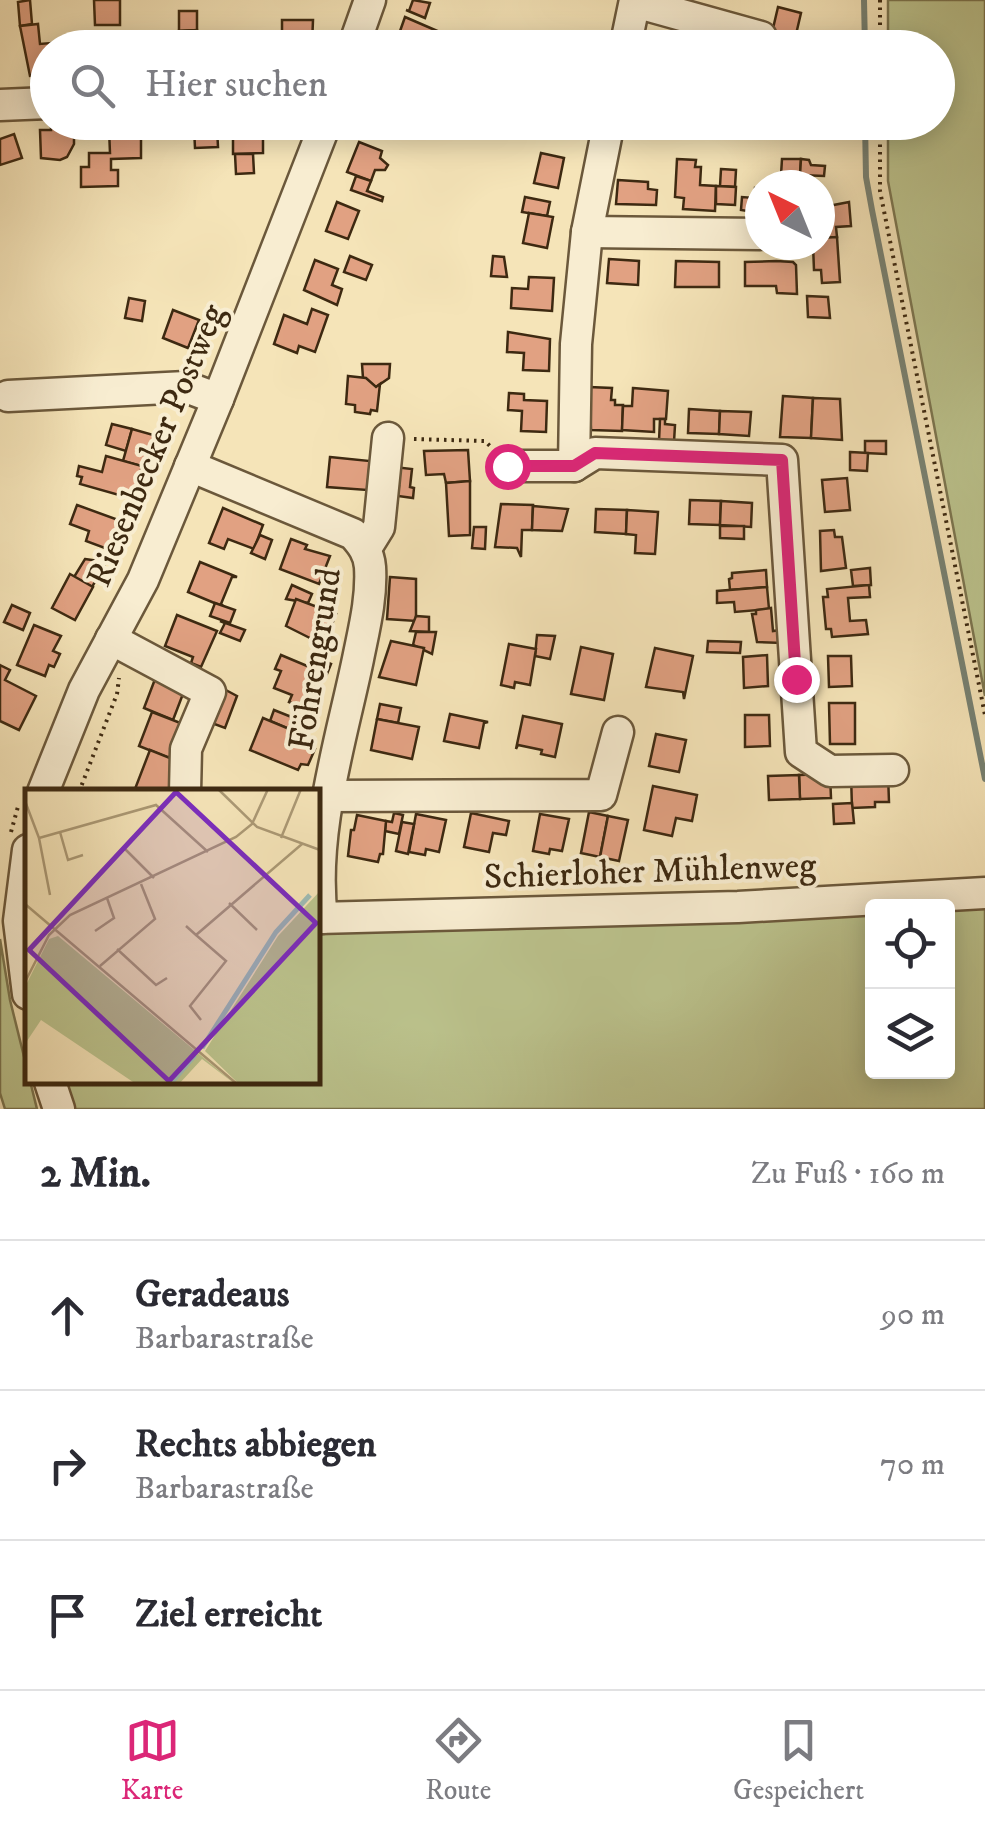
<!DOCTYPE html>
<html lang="de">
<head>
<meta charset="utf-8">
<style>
	body { margin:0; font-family:"IM FELL DW Pica",serif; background:#f7f7f7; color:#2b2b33 }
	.controls { position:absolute; right:30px; bottom:30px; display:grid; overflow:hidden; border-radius:10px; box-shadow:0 5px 25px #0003 }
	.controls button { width:90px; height:90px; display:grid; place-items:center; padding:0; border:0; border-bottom:2px solid #e1e1e2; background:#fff; color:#2b2b33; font:50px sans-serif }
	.compass { position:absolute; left:745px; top:170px; width:90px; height:90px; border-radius:50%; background:#fff; box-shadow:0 5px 25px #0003; rotate:317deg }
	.stop { position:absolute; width:30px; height:30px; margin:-22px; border:8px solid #db2777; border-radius:50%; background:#fff }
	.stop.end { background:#db2777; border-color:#fff; box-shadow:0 2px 10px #0008 }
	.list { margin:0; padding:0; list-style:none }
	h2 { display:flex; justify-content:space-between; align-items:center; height:130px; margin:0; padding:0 40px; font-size:42px }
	h2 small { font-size:32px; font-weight:400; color:#7c7c81 }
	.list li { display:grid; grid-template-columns:65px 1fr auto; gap:30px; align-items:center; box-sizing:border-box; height:150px; padding:0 40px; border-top:2px solid #e1e1e2 }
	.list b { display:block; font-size:38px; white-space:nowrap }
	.list p { margin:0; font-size:32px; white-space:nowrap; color:#7c7c81 }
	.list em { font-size:32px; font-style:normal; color:#7c7c81 }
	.icon { flex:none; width:55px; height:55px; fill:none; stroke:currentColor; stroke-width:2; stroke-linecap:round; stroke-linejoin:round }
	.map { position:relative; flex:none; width:985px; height:1109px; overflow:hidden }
	.search { position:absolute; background:#fff; box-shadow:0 5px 25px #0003; left:30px; right:30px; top:30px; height:110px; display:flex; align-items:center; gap:25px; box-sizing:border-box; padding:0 35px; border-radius:55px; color:#7c7c81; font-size:38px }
	.sheet { height:580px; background:#fff }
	nav { display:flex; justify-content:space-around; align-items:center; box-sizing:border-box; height:140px; border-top:2px solid #e1e1e2; background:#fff; font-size:28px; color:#7c7c81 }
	nav a { display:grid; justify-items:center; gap:5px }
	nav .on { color:#db2777 }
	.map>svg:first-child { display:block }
</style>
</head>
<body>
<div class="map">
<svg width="985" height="1109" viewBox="0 0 985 1109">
	<rect width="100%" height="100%" fill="#f5e4b8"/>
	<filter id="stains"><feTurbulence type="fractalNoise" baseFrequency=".002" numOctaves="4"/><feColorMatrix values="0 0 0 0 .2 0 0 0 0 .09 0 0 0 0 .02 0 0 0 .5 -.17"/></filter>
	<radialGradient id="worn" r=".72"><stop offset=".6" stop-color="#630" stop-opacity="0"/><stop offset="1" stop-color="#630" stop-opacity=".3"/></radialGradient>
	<g fill="#bcc48e" stroke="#7c7650" stroke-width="2.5">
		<polygon points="888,0 985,0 985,696 888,181 888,123 938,122 938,48 888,47"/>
		<polygon points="985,905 985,1109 69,1109 61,1082 318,1082 318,930 872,911 872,1072 948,1072 948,907"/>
		<polygon points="0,939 10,1000 37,1109 5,1109 0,1093"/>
	</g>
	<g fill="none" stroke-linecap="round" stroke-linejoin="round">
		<g stroke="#778274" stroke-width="6">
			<polyline points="864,0 865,48"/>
			<polyline points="865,122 866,177 872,210 985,779"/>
		</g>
	</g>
	<g fill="#e1a182" stroke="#3d2911" stroke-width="2.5">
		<polygon points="30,0 32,24 20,26 18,2"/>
		<polygon points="94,0 120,0 120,25 95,25"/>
		<polygon points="413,0 430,3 425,18 406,10 409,11"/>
		<polygon points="778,7 801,13 794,43 771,37"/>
		<polygon points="179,11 197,11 197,30 179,31"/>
		<polygon points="405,17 442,33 436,48 394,48"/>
		<polygon points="282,20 313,20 312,45 282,43"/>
		<polygon points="38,24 40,44 51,43 51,48 48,48 48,74 30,76 20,26"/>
		<polygon points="197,30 198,44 208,44 208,48 180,48 179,31"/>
		<polygon points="100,32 129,32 129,47 100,48"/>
		<polygon points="565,32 589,37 587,48 562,48"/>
		<polygon points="263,126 263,153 233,154 233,127"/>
		<polygon points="51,127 74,130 74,144 67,157 60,160 41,158 40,130 51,130"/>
		<polygon points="217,127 218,147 195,148 194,128"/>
		<polygon points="109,129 141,132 141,158 111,159 111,170 118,170 118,186 81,187 81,167 89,167 89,153 110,153"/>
		<polygon points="14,134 22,158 0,165 0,139"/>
		<polygon points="359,142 382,151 380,158 388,165 385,170 375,170 371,181 347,172"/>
		<polygon points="541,153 564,158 558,188 534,183"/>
		<polygon points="235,154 253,154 254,173 236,174"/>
		<polygon points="677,159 696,160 695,167 701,167 700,185 716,186 715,211 683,209 684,198 675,197"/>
		<polygon points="782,159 801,159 800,176 781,175"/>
		<polygon points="801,159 809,160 811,165 825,166 824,176 800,175"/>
		<polygon points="721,169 736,170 735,187 720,186"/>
		<polygon points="356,176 371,181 367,191 383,197 382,201 351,190"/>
		<polygon points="618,180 648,182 648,189 657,190 656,205 616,204"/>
		<polygon points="716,186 736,187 735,205 716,204"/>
		<polygon points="755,188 760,189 760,213 741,210 742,197 754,198"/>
		<polygon points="525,197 550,202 547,216 522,212"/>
		<polygon points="337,202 359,211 348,239 326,231"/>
		<polygon points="849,202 851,226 836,227 837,237 820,238 821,204 823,207"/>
		<polygon points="529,213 553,217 547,248 523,243"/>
		<polygon points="837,237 840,282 822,283 821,270 814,270 813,245 820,245 820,238"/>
		<polygon points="350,256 372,265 366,280 344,272"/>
		<polygon points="493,256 504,257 507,277 491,276"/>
		<polygon points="609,259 639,261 638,285 607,283"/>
		<polygon points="315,260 338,269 332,285 342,289 337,305 304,290"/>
		<polygon points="676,261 719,262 719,287 675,287"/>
		<polygon points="776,261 793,262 796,265 797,294 777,293 776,286 745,286 745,262"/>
		<polygon points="529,277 554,278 552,311 511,308 512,288 528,289"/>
		<polygon points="807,296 828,297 830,318 808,317"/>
		<polygon points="129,298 145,301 142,321 125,318"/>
		<polygon points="312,309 328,315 315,352 299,346 297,353 274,344 284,315 307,324"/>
		<polygon points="173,310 199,320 188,348 163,338"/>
		<polygon points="508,332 550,339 549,371 523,370 524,353 507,352"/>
		<polygon points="362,364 390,364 389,378 376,387 363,378"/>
		<polygon points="348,376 366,378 376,387 380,384 377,411 371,410 370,414 355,412 355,405 346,404"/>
		<polygon points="589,387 612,388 611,400 615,400 615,405 623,405 622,431 591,430"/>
		<polygon points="633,388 668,391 666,419 654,419 654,432 622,430 623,406 632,406"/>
		<polygon points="509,393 524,394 524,400 547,401 546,432 521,431 522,411 508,410"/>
		<polygon points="783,396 813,398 811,438 780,437"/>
		<polygon points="813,398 840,399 842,440 811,438"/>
		<polygon points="689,409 720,411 719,434 688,433"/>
		<polygon points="720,411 751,412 749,436 719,434"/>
		<polygon points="660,419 665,419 665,424 675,425 674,442 659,441"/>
		<polygon points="112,424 132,429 126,451 106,445"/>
		<polygon points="132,429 157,436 148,468 123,461"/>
		<polygon points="865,441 886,441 886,454 865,453"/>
		<polygon points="468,450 470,481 446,483 444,474 426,475 424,451"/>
		<polygon points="850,452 868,453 867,471 850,470"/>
		<polygon points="106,456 142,466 133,499 80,484 82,477 77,476 79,466 102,472"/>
		<polygon points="330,457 370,461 367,490 327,487"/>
		<polygon points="394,467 412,469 410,487 414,488 413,498 398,496 399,486 392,485"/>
		<polygon points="847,478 850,510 825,512 822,480"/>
		<polygon points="470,481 470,535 449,536 446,483"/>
		<polygon points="690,500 721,501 720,525 689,524"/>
		<polygon points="721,501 752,503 751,527 720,525"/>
		<polygon points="501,504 533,505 532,530 522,530 521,557 517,548 495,547"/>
		<polygon points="77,505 121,521 110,550 86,541 89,531 70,524"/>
		<polygon points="533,506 568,509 562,531 532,530"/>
		<polygon points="223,508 263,525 254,549 228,539 224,549 209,543"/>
		<polygon points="596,509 627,510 626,534 595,532"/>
		<polygon points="627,510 658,512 655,554 635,553 636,535 626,534"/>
		<polygon points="720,526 744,526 744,539 720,538"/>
		<polygon points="474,527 486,527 485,549 472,548"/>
		<polygon points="834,530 835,537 842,537 846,568 821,571 820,531"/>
		<polygon points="260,535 272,540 265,559 251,553"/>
		<polygon points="291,539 307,545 305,549 330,556 319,584 280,569"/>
		<polygon points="85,559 106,562 92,587 74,577"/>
		<polygon points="200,562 237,577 232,577 221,604 224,607 188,592"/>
		<polygon points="870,568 871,585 853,586 851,570"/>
		<polygon points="766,570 767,587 730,590 729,579 732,578 732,573"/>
		<polygon points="70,574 93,587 75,620 52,608"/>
		<polygon points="390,577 416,579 416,621 387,619"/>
		<polygon points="292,585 312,594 308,603 286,599"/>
		<polygon points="869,585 870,597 848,598 850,621 866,620 868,634 832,637 831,629 826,629 823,597 828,597 827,589"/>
		<polygon points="767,587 769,609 735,612 734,602 717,603 717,591"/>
		<polygon points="296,599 336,614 324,645 286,626"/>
		<polygon points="215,603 235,610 230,623 210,616"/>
		<polygon points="12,605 30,613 23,630 4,622"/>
		<polygon points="771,608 773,631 781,630 782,643 757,642 752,614 756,614 756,610"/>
		<polygon points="177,615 217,631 201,667 191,663 193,657 165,646"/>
		<polygon points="416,616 429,617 429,632 410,631"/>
		<polygon points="220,621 245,630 240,641 220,633 225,623"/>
		<polygon points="34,625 61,636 53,651 60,654 54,667 49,665 45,676 17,665"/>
		<polygon points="416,632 436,632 432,654 413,645"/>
		<polygon points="537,635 555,636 550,659 535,656"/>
		<polygon points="391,641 424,648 416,685 379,677"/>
		<polygon points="708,641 741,642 740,653 707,652"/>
		<polygon points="509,644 536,649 530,685 515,682 514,688 501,685"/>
		<polygon points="581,647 613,654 604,700 571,694"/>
		<polygon points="655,648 693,656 684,699 683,692 646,687"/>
		<polygon points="281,655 319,671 309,696 316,698 311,711 289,702 292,695 274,688 281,671 275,669"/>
		<polygon points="767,655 768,686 744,688 743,657"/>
		<polygon points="312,656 331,664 325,679 317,676 319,671 308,666"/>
		<polygon points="828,656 851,656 852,686 829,687"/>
		<polygon points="0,665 10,670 5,680 36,696 19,730 0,721"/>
		<polygon points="157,674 186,686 173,720 144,708"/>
		<polygon points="222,688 237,696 225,728 209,722"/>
		<polygon points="829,703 855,703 855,744 830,744"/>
		<polygon points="380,704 401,708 398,723 377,719"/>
		<polygon points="274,710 294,718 289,729 270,721"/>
		<polygon points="152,712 183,724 169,758 139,746"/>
		<polygon points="450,714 488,722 484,723 479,748 444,741"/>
		<polygon points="745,715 769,715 770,746 745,747"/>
		<polygon points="523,716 562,724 555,757 541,754 542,750 518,745 516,749"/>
		<polygon points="263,718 311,738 309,745 315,749 308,765 301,764 298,770 250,750"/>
		<polygon points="377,719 419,727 412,759 371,750"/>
		<polygon points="656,734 686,740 679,772 649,766"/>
		<polygon points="150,750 180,762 168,792 135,789"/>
		<polygon points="830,774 831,798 800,799 799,775"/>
		<polygon points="888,774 889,802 875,802 875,807 852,808 851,775"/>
		<polygon points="799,775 800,799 769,800 768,776"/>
		<polygon points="653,786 697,795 692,821 676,818 672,836 644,830"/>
		<polygon points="852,803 854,823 834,824 833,804"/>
		<polygon points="589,812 608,816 600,857 581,853"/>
		<polygon points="394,813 403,815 399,834 385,831 386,821 392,822"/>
		<polygon points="471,813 509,821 506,835 493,833 489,852 464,847"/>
		<polygon points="416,814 446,820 439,852 426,849 425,855 409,852"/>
		<polygon points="540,814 569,819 562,851 550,849 549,854 533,851"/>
		<polygon points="357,815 386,821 383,854 380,854 378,862 348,856 351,830 354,830"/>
		<polygon points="608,816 628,820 619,861 600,857"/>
		<polygon points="402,822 414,824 408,854 396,851"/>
	</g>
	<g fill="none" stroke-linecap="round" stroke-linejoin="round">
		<defs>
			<g id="minor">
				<polyline points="635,2 761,37"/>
				<polyline points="353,48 370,0"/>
				<polyline points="625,48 635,0"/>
				<polyline points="0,105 48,103"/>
				<polyline points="587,232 760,234"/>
				<polyline points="8,396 186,387 218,399"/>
				<path d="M190 466 353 534C362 544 369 553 370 567 372 598 364 629 358 659 341 741 311 834 322 918"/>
				<polyline points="507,466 574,466 576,344 587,232 609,122"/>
				<polyline points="574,466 595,453 782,460 801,752 830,771 893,770"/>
				<polyline points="366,548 379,527 388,438"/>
				<polyline points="111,639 210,692 186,749 185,792"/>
				<polyline points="43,792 84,690 143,580 218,399 326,122"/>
				<polyline points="330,796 601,795 618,732"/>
				<polyline points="28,850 19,921 28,994"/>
				<polyline points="318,918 738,907 985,893"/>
				<polyline points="50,1082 59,1109"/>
			</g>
		</defs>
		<use href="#minor" stroke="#6b583b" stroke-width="35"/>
		<g stroke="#3d2911" stroke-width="4" stroke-dasharray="2.5 5" stroke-linecap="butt">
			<polyline points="880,0 880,48"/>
			<polyline points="880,122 880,191 985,715"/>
			<polyline points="414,439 485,441 491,447"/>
			<polyline points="79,792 117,694 119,678"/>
			<polyline points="11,832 19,803"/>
		</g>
		<use href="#minor" stroke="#f8edd1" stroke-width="30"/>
	</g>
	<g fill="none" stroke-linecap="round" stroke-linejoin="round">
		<polyline stroke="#db2777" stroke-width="12" points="507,466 574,466 595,453 782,460 796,679"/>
	</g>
	<g text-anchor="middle" stroke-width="8" stroke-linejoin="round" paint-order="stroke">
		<g font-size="35" fill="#3d2911" stroke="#f8edd1">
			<text transform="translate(155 445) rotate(-67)" y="12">Riesenbecker Postweg</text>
			<text transform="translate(314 659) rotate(-81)" y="12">Föhrengrund</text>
			<text transform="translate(650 870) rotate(-2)" y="12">Schierloher Mühlenweg</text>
		</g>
	</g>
	<g transform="translate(25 789)">
		<rect width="295" height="295" fill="#f5e4b8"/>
		<path d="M295 102V295H214L180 262 253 147ZM33 147 210 295 177 270 154 295H111L16 231 0 255V198L24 150Z" fill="#bcc48e"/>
		<path fill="none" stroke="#9ebdb6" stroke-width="5" d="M177 259 251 143 285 106M145 295 170 266"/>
		<path fill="none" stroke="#ab9975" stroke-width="2.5" d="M193 0 232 38 295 61M0 12 14 49M35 43 43 71 58 66M14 49 131 16 183 63M14 49 25 106M256 49 276 0M100 60 129 89M204 114 232 141M0 115 212 295M161 137 171 146 277 55M70 142 89 129 82 109M171 146 201 172 165 217 176 231M92 160 131 196 142 189M75 177 130 130 116 95M0 193 24 146 45 126 211 48 227 35 243 0"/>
		<path fill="#7b2cbf" fill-opacity="0.15" stroke="#7b2cbf" stroke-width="5" d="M151 3 291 134 144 292 4 161Z"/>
		<rect width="295" height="295" fill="none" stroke="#3d2911" stroke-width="5"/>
	</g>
	<rect width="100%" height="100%" filter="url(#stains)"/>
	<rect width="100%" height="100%" fill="url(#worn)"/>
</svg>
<div class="controls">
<button><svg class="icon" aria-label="locate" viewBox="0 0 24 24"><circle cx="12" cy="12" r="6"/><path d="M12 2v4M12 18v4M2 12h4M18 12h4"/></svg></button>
<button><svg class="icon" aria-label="layers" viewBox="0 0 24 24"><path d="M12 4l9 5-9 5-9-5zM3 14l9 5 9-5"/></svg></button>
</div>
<svg class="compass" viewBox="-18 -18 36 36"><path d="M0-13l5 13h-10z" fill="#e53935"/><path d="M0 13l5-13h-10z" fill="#7c7c81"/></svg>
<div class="stop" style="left:507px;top:466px"></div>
<div class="stop end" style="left:796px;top:679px"></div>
<div class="search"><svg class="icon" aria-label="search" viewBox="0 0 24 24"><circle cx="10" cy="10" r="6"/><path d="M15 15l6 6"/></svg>Hier suchen</div>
</div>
<section class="sheet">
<h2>2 Min.<small>Zu Fuß · 160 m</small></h2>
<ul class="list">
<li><svg class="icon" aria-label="ahead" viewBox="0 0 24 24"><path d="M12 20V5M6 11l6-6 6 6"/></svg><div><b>Geradeaus</b><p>Barbarastraße</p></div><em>90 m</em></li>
<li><svg class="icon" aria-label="right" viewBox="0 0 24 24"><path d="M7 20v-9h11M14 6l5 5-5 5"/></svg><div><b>Rechts abbiegen</b><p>Barbarastraße</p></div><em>70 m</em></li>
<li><svg class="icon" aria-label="arrive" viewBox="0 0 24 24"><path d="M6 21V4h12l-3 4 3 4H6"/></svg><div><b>Ziel erreicht</b></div></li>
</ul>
</section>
<nav>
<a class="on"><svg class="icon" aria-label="map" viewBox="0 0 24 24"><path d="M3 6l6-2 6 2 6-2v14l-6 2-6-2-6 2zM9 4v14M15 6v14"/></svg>Karte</a>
<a><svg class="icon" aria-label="directions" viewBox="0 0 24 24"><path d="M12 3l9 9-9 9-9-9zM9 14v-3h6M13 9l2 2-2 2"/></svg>Route</a>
<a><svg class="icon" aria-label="saved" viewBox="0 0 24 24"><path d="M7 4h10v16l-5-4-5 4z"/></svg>Gespeichert</a>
</nav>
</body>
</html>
